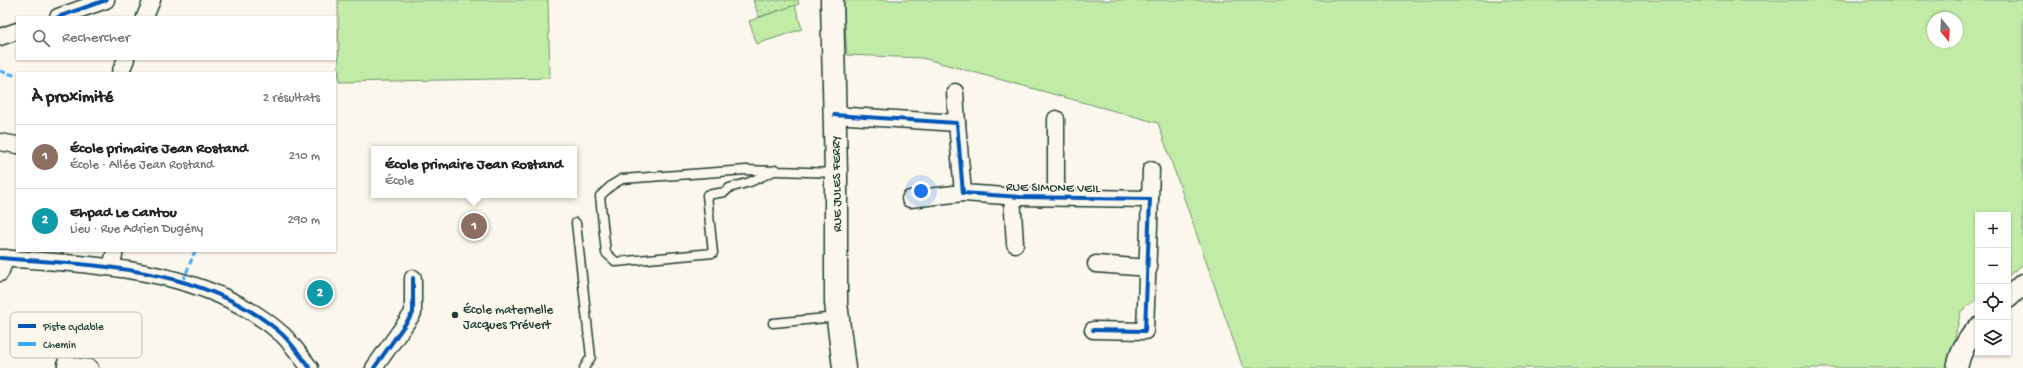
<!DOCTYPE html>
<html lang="fr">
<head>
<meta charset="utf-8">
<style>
	body { margin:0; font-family:"Gochi Hand",sans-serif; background:#f6f6f6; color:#222 }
	.controls { position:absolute; right:12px; bottom:12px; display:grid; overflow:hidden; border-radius:0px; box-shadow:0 1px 3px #0004 }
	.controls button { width:36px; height:36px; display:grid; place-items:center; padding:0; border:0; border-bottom:1px solid #e0e0e0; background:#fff; color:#222; font:20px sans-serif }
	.compass { position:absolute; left:1927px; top:12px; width:36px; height:36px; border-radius:50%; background:#fff; box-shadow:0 1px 3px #0004; rotate:162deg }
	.you { position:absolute; left:921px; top:191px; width:14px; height:14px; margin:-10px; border:3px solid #fff; border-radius:50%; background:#1a73e8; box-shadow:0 0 0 6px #1a73e833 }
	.badge { display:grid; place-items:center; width:26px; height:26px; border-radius:50%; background:#1f3d34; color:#fff; font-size:13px; font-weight:700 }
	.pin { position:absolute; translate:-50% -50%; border:2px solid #fff; box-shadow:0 1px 4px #0006 }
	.popup { position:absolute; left:371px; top:146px; width:206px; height:52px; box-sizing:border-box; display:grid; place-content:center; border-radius:0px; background:#fff; filter:drop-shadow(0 1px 3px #0005); font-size:13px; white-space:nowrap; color:#767676 }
	.popup b { font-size:15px; color:#222 }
	.popup::after { content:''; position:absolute; left:50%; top:100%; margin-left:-8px; border:8px solid transparent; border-top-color:#fff }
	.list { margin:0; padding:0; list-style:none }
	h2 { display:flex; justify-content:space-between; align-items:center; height:52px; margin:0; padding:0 16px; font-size:17px }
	h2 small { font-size:13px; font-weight:400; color:#767676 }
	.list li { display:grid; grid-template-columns:26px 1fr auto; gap:12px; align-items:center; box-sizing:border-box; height:64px; padding:0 16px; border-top:1px solid #e0e0e0 }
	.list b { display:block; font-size:15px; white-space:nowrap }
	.list p { margin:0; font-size:13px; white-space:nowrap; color:#767676 }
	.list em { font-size:13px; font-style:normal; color:#767676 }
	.icon { flex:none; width:22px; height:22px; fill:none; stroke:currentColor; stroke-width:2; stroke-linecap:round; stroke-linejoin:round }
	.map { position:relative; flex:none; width:2023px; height:368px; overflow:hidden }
	.search { position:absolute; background:#fff; box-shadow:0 1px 3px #0004; left:16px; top:16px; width:320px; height:44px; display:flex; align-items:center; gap:10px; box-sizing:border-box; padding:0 14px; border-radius:0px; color:#767676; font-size:15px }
	.panel { position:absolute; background:#fff; box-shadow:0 1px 3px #0004; left:16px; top:72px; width:320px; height:180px; border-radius:0px }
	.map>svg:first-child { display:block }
</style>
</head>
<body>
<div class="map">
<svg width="2023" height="368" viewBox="0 0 2023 368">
	<defs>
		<pattern id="park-dots" width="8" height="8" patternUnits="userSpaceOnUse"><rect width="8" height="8" fill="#c1eba7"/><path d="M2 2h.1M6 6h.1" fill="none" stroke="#a5ca90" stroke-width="1.8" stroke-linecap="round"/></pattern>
	</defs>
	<rect width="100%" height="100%" fill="#fbf7ec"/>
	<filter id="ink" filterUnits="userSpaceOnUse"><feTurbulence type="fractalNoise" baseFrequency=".025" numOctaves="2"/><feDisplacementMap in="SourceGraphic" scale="8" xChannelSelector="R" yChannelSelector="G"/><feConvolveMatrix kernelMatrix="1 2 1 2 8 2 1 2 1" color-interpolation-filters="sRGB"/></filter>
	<g filter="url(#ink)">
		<g fill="#c1eba7" stroke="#70946e" fill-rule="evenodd">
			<polygon points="338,0 548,0 550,78 339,82"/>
			<path d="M843 0H2023V264L2008 276V215H1978V299L1961 311 1948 368H1243L1158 123 922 58 847 55ZM1933 18H1957V42H1933Z"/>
			<polygon points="795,5 802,29 757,44 749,21"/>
		</g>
		<polygon fill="url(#park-dots)" stroke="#70946e" points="753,0 798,0 799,4 759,17"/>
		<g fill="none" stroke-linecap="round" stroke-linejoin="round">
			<defs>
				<g id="service">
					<polyline points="776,170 750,182 729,188 725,192 707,195 713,253 616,262 606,253 600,196 612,185 622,179 746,170 835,173"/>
					<polyline points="576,223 591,357 584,368"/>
					<polyline points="773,323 837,317"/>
				</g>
				<g id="minor">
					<polyline points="58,17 106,0"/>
					<polyline points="145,17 152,0"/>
					<polyline points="0,37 17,31"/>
					<polyline points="120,73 126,59"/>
					<polyline points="955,92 957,123"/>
					<polyline points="834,115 957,123 963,193 1020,197 1150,199 1145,331 1093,330"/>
					<polyline points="0,142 17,145"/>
					<polyline points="1012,196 1015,244"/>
					<polyline points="1056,197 1056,119"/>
					<polyline points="910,199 963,193"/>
					<polyline points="1150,199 1151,170"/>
					<path d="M0 258C96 265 207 267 283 335 293 345 301 357 310 368"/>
					<polyline points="1096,264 1149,268"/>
					<polyline points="111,267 115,251"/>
					<polyline points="0,273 6,258"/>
					<polyline points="66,365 90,368"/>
					<polyline points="66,368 68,343"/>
					<polyline points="374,368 413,313 413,278"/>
				</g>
				<g id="tertiary">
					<polyline points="2008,298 2023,284"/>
					<path d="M1957 368C1960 353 1967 339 1978 328"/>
				</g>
				<polyline id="secondary" points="832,0 836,173 836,303 844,368"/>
			</defs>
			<use href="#service" stroke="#1f3d34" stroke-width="11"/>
			<use href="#minor" stroke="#1f3d34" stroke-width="19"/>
			<use href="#tertiary" stroke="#1f3d34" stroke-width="23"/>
			<use href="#secondary" stroke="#1f3d34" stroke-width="25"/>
			<use href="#service" stroke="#fbf7ec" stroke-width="8"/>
			<use href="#minor" stroke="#fbf7ec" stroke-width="16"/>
			<use href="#tertiary" stroke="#fbf7ec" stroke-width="20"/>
			<use href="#secondary" stroke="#fbf7ec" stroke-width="22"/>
			<g stroke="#3fa9f5" stroke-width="3" stroke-dasharray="6 3" stroke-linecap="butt">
				<polyline points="0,71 17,76"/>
				<polyline points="183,281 195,251"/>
			</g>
			<defs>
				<g id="cycleway">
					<polyline points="58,17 106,0"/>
					<polyline points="834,115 957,123 963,193 1020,197 1150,199 1145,331 1093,330"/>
					<path d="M0 258C96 265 207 267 283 335 293 345 301 357 310 368"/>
					<polyline points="374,368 413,313 413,278"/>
				</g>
			</defs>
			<use href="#cycleway" stroke="#fbf7ec" stroke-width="6"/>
			<use href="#cycleway" stroke="#0057b8" stroke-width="4"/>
		</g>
	</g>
	<circle fill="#1f3d34" stroke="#fbf7ec" stroke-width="1.5" cx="455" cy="315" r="4"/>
	<g text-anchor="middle" stroke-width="3.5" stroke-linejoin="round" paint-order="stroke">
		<g font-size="13" fill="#1f3d34" stroke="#fbf7ec">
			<text transform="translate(835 184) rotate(-91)" y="5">RUE JULES FERRY</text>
			<text transform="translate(1053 186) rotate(1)" y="5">RUE SIMONE VEIL</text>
		</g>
		<g font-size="13" fill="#1f3d34" stroke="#fbf7ec" text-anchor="start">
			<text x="463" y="313">École maternelle<tspan x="463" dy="15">Jacques Prévert</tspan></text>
		</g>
	</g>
	<rect x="10" y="312" width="132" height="46" rx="6" fill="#fbf7ec" stroke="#b9bfb5" stroke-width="1"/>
	<rect x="18" y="324" width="18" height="4" fill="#0057b8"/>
	<rect x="18" y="342" width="18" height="4" fill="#3fa9f5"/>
	<g font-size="11" fill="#1f3d34">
		<text x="43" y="330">Piste cyclable</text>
		<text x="43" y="348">Chemin</text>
	</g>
</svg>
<div class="controls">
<button>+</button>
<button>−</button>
<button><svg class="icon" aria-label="locate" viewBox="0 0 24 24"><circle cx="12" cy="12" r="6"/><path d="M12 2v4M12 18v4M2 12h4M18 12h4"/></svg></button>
<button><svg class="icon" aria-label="layers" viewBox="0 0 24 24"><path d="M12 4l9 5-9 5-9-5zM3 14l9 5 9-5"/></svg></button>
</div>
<svg class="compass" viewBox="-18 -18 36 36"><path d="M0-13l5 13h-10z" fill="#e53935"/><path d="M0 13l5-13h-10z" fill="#767676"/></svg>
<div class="you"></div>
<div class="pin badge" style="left:474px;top:226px;background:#8d6e63">1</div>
<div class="popup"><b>École primaire Jean Rostand</b>École</div>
<div class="pin badge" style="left:320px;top:293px;background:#0f9aa8">2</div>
<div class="search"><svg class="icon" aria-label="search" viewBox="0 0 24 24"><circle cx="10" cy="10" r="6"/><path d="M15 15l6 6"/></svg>Rechercher</div>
<section class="panel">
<h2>À proximité<small>2 résultats</small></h2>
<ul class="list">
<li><span class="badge" style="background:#8d6e63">1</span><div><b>École primaire Jean Rostand</b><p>École · Allée Jean Rostand</p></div><em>210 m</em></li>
<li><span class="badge" style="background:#0f9aa8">2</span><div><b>Ehpad Le Cantou</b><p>Lieu · Rue Adrien Dugény</p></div><em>290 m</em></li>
</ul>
</section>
</div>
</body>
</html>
